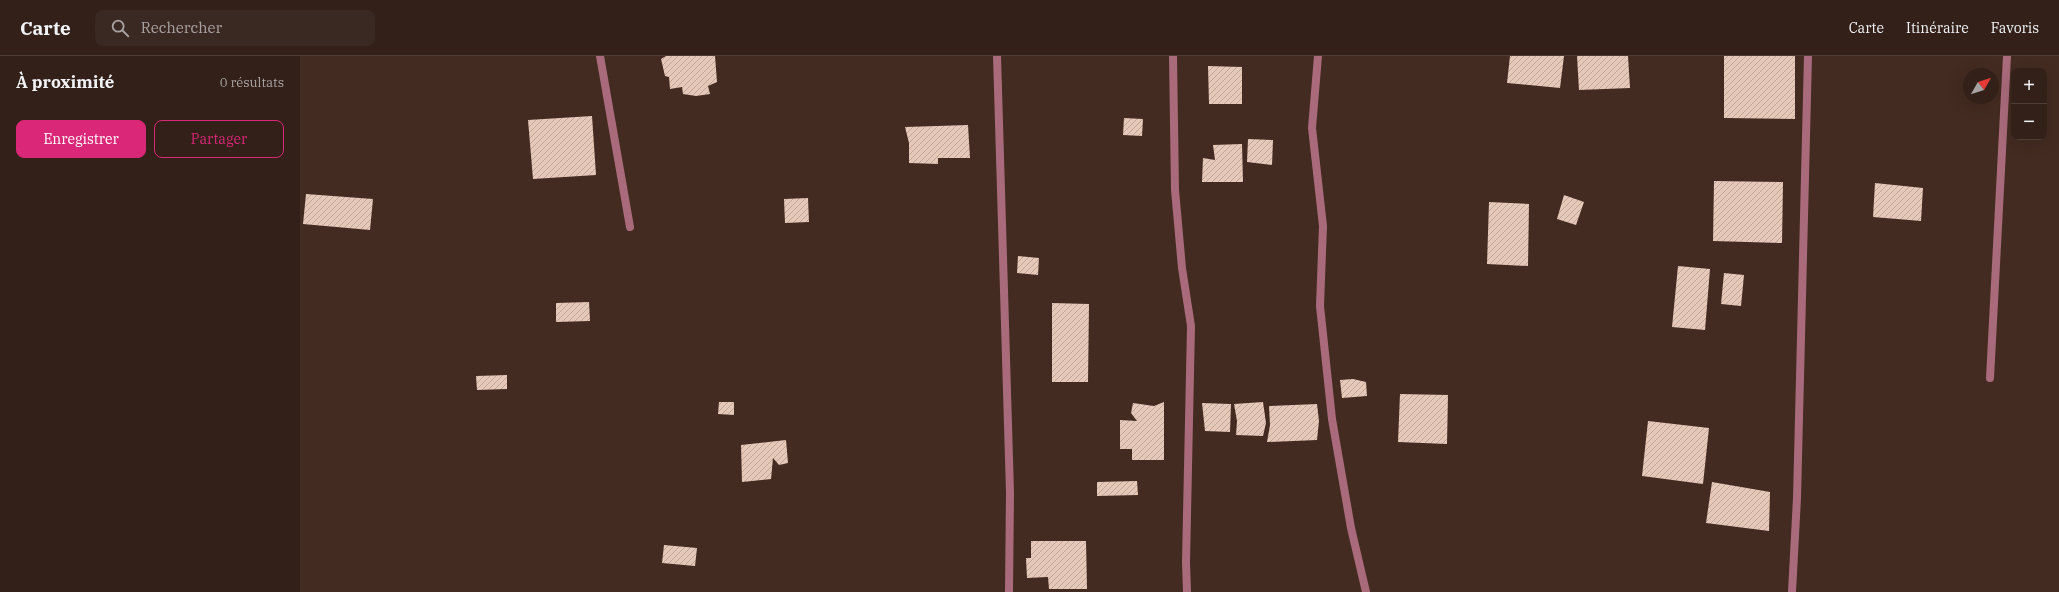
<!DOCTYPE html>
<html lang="fr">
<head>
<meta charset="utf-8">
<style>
	body { margin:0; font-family:"IBM Plex Serif",serif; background:#3a2822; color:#f1f3f6 }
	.controls { position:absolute; right:12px; top:12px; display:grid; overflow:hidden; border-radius:8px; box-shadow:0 4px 16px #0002 }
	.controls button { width:36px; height:36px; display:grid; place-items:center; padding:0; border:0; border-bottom:1px solid #4d3e38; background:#322019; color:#f1f3f6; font:20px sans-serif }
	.compass { position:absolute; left:1663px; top:12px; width:36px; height:36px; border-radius:50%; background:#322019; box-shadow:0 4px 16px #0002; rotate:51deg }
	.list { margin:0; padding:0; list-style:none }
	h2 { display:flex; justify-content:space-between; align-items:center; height:52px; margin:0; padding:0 16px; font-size:17px }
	h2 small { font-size:13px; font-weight:400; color:#a8a3a2 }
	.actions { display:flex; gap:8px; padding:12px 16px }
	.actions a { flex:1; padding:9px 0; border:1px solid #db2777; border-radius:8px; text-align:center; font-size:14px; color:#db2777 }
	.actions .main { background:#db2777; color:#fff }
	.icon { flex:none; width:22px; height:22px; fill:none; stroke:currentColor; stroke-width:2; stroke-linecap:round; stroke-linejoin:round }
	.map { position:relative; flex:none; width:1759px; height:536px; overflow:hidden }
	header { display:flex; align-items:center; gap:24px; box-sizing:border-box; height:56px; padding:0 20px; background:#322019; border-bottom:1px solid #4d3e38 }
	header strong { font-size:19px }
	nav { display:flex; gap:22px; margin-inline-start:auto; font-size:14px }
	.search { width:280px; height:36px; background:#3a2822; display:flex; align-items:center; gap:10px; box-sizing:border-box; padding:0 14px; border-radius:8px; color:#a8a3a2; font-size:15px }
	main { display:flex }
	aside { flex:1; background:#322019 }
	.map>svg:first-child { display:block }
</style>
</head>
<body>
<header>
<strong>Carte</strong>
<div class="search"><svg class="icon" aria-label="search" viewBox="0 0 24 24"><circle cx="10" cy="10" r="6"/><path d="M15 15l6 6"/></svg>Rechercher</div>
<nav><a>Carte</a><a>Itinéraire</a><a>Favoris</a></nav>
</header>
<main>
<aside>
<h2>À proximité<small>0 résultats</small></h2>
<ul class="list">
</ul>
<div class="actions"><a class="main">Enregistrer</a><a>Partager</a></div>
</aside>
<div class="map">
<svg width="1759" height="536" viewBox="0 0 1759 536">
	<defs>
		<pattern id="building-hatch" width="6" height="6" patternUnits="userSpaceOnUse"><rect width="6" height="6" fill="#e6c8b8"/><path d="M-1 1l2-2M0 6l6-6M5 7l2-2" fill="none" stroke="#bea69a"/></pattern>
	</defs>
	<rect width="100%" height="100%" fill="#432b21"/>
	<g fill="url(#building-hatch)">
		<polygon points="366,0 415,0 417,26 408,30 410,38 396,40 383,38 382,31 370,33 369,21 365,20 361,3"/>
		<polygon points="1210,0 1264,0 1260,32 1207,27"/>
		<polygon points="1277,0 1328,0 1330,32 1279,34"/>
		<polygon points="1424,0 1495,0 1495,63 1424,62"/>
		<polygon points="908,10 942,11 942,48 909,48"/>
		<polygon points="292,60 296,119 233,123 228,64"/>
		<polygon points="824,62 843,63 842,80 823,79"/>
		<polygon points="668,69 670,102 638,102 638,108 609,107 609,87 605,71"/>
		<polygon points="948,83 973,84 972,109 947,106"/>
		<polygon points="942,88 943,126 902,126 903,102 915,104 913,89"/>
		<polygon points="1414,125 1483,126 1482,187 1413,185"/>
		<polygon points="1575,127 1623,132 1621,165 1573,161"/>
		<polygon points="6,138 73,143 70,174 3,168"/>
		<polygon points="1264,139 1284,146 1276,169 1257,163"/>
		<polygon points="508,142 509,166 485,167 484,143"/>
		<polygon points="1189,146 1229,148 1228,210 1187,208"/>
		<polygon points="718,200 739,202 738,219 717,217"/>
		<polygon points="1378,210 1410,213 1405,274 1372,271"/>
		<polygon points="1424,217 1444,219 1441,250 1421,248"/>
		<polygon points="289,246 290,265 256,266 256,247"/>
		<polygon points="752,247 789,248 788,326 752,326"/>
		<polygon points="207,319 207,333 177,334 176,320"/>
		<polygon points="1053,323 1066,326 1067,340 1042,342 1040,324"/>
		<polygon points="1100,338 1148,339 1147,388 1098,386"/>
		<polygon points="419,346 434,346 434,359 418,358"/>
		<polygon points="864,346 864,404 832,404 832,393 820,393 820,364 837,365 831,357 833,347 854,350"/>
		<polygon points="963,346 966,367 963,380 936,379 937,365 934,348"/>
		<polygon points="902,347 931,348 930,376 905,375"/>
		<polygon points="1017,348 1019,365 1017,384 967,386 970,369 969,350"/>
		<polygon points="1348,365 1409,372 1403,428 1342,420"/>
		<polygon points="486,384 488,407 479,409 473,402 471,423 442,426 441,389"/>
		<polygon points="837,425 838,439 797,440 797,426"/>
		<polygon points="1412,426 1470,436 1469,475 1406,467"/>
		<polygon points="731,485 786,485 787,533 749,533 748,521 727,522 726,502 731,502"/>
		<polygon points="364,489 397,492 395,510 362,507"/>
	</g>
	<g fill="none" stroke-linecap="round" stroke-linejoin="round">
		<g stroke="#a96b7b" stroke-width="8">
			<polyline points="300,0 330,171"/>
			<polyline points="697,0 710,436 709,536"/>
			<polyline points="873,0 875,134 882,212 891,270 886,506 887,536"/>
			<polyline points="1018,0 1012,72 1023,170 1020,250 1032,363 1051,472 1066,536"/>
			<polyline points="1690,322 1707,0"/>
			<polyline points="1492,536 1497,442 1508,0"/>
		</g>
	</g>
</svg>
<div class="controls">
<button>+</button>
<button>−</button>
</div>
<svg class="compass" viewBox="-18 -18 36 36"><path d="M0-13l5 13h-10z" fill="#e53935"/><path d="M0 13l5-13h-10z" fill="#a8a3a2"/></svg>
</div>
</main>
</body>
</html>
